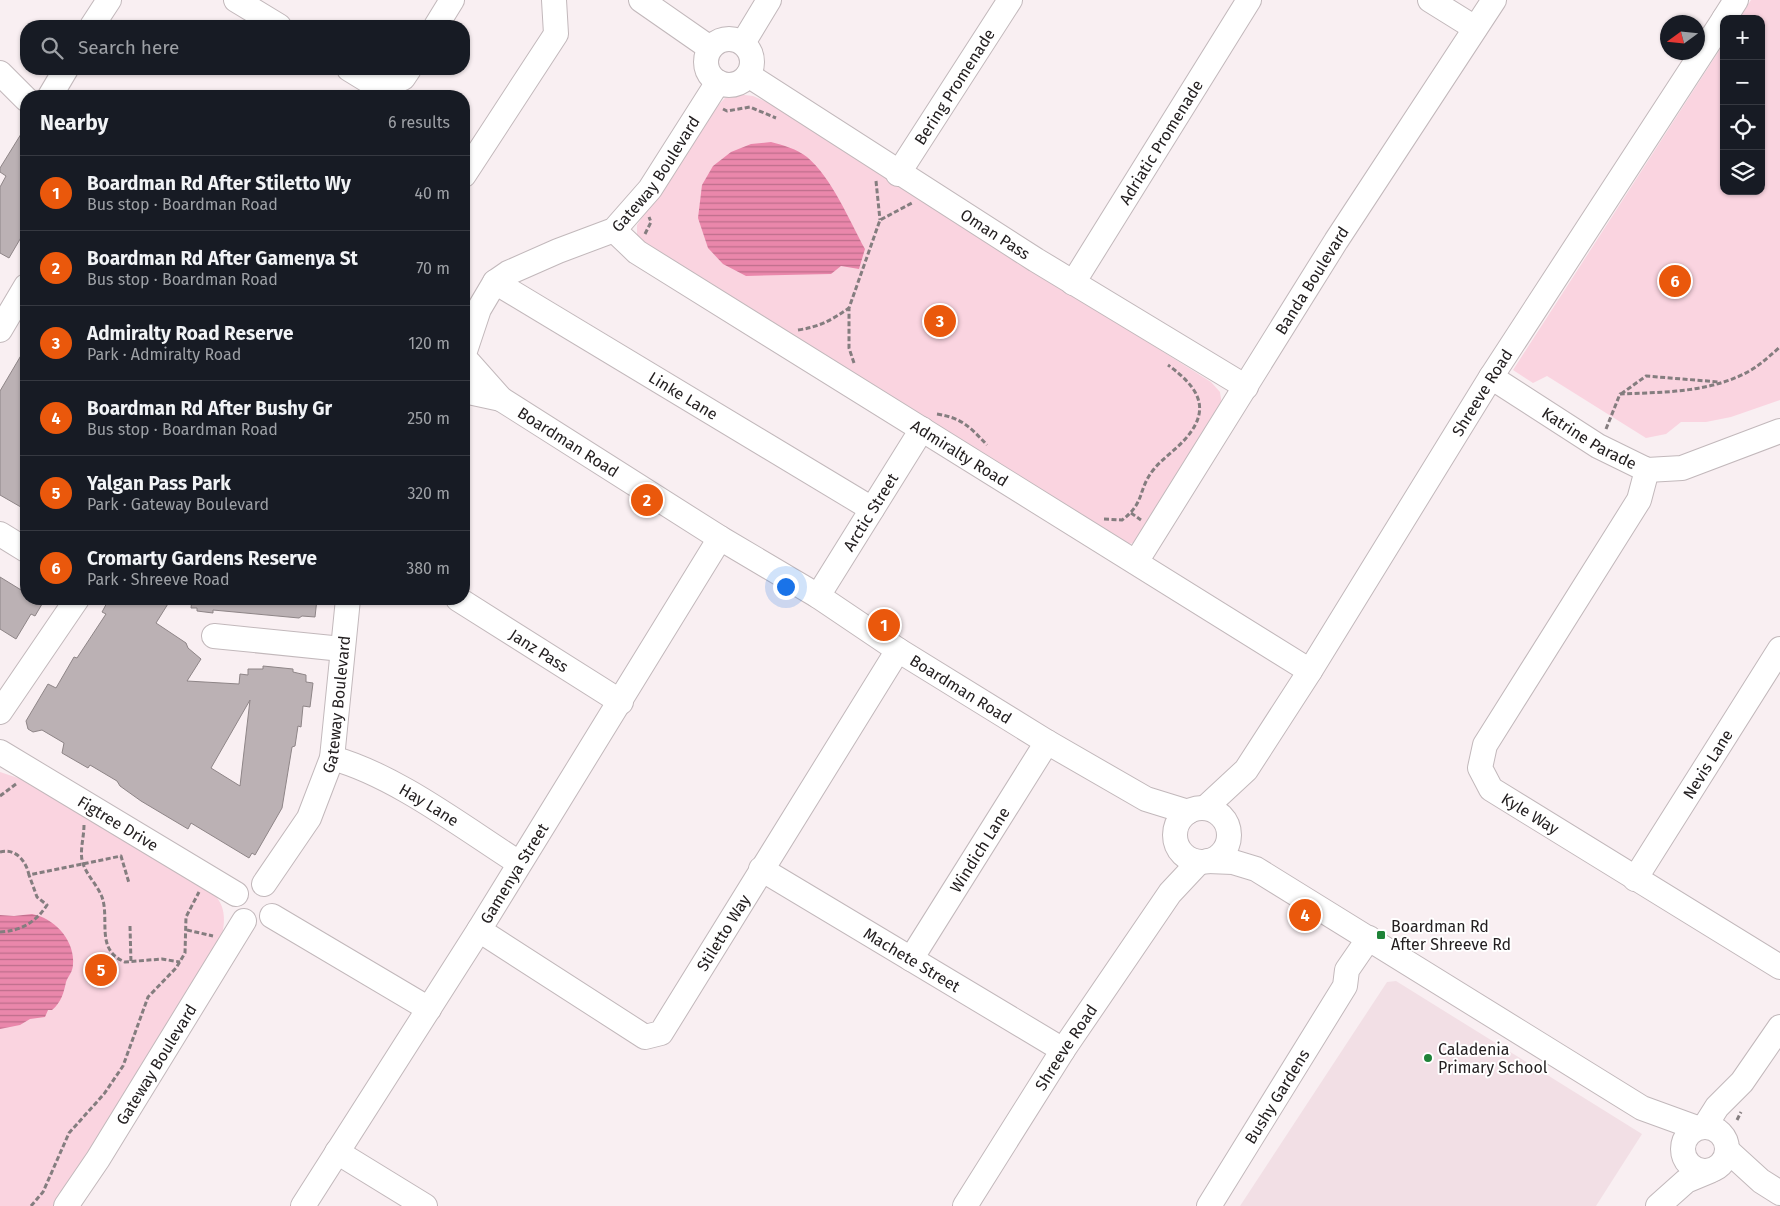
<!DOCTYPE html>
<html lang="en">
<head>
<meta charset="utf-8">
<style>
	body { margin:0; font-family:"Fira Sans",sans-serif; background:#242831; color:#f1f3f6 }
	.controls { position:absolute; right:15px; top:15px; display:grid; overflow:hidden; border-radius:10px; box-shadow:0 1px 4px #0004 }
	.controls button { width:45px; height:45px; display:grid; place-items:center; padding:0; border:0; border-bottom:1px solid #363941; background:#171b24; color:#f1f3f6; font:25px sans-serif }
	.compass { position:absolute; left:1660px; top:15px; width:45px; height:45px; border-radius:50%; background:#171b24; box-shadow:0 1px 4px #0004; rotate:255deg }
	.you { position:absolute; left:785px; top:586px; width:18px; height:18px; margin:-12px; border:4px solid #fff; border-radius:50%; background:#1a73e8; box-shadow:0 0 0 8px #1a73e833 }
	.badge { display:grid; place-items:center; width:32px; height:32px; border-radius:50%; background:#ea580c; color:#fff; font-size:16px; font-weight:700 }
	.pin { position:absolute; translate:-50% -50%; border:2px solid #fff; box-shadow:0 1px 5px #0006 }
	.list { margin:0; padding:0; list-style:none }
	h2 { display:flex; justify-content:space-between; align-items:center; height:65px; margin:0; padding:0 20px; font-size:21px }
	h2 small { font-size:16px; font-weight:400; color:#9ea1a6 }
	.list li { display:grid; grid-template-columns:32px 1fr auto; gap:15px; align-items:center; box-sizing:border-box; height:75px; padding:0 20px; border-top:1px solid #363941 }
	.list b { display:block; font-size:19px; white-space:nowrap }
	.list p { margin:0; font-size:16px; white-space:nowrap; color:#9ea1a6 }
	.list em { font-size:16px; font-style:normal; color:#9ea1a6 }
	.icon { flex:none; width:28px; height:28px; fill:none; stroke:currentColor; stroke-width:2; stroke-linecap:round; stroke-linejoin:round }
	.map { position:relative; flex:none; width:1780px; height:1206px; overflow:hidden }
	.search { position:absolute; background:#171b24; box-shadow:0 1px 4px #0004; left:20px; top:20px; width:450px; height:55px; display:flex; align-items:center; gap:12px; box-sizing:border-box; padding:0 18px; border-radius:20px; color:#9ea1a6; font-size:19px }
	.panel { position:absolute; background:#171b24; box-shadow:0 1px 4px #0004; left:20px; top:90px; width:450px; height:515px; border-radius:20px }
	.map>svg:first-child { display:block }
</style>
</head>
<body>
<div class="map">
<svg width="1780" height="1206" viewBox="0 0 1780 1206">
	<defs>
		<pattern id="water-rules" width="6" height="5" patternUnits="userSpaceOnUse" patternTransform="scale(1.25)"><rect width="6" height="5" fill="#ea87ab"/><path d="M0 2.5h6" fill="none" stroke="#bd6e8b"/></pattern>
	</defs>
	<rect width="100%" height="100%" fill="#f9eff2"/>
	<polygon fill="#f2dfe5" points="1396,981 1642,1134 1596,1206 1240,1206 1387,982"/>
	<g fill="#fad4e0">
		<polygon points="1751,0 1780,0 1780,400 1731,417 1706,422 1681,422 1666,434 1646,438 1547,376 1533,383 1513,370 1724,43 1724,191 1761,191 1761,19 1739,19"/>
		<polygon points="736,94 753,96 769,103 1211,382 1220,392 1222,405 1143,536 1134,543 1122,545 642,243 637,236 637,225 710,114 725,98"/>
		<path d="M0 772 24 780 78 813 83 812 214 894C226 907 225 920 222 936L54 1206H0Z"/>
	</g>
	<g fill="url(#water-rules)">
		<path d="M771 142C783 145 797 149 807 157 832 178 849 220 865 249L859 269 841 266 831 274 746 276 723 264 708 248 698 218 702 185 713 166 731 152 751 144Z"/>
		<path d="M32 914C54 918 75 940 73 964 73 972 68 976 66 982 64 992 61 1003 52 1010H48L45 1017 30 1019 20 1025 0 1029V915L14 916Z"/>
	</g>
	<g fill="#bbb1b4" stroke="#8e8587" fill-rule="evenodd">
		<polygon points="26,126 26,229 9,258 0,253 0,187 6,176 0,172 0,168"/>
		<polygon points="26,347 26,510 0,495 0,391"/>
		<polygon points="0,577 26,593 26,599 45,599 35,616 31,614 16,639 0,629"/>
		<path d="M109 599H171L156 623 186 643 188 648 201 659 187 681 239 684 240 674 248 675V669H263V666L293 669V672L306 675V682L313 683 310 707 303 706 301 727 298 726 295 746 292 747 282 808 255 855 252 853 249 858 191 823 188 829 141 801 120 786 117 781 90 765 88 768 62 753 64 743 42 730 33 732 28 729 26 721 48 684 56 688 74 657 77 658 106 614 102 612ZM250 700 240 786 211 768Z"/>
		<polygon points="192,599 317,599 315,617 302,616 299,618 213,610 213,613 197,611 197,608 191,608"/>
	</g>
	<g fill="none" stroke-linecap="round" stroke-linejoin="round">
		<defs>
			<g id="minor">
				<polyline points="236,0 279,26"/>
				<polyline points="641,0 710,48"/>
				<polyline points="1430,0 1475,28"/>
				<polyline points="1724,19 1736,0"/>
				<polyline points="92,26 109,0"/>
				<polyline points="436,26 452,0"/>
				<circle cx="729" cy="62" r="23"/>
				<polyline points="743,43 769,0"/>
				<polyline points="349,69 380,88 389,96"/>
				<polyline points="0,73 26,99"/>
				<path id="s1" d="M748 75 1036 260 1246 387"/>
				<polyline points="380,88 403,78 409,69"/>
				<polyline points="50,96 66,69"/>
				<path id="s2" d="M898 174 1010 0"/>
				<polyline points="464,175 556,34 554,0"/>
				<path id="s3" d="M614 230 637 252 1310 671"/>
				<path id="s4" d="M495 282 872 509"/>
				<path id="s5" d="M1073 283 1249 0"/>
				<polyline points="0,330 26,286"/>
				<path id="s6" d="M465 351 479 309 495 282 508 273 558 251 614 230 650 189 718 82"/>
				<path id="s7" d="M469 363 501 399 720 538 818 596 898 650 1047 742 1146 799 1188 812"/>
				<path id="s8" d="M1491 377 1598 446 1647 470 1682 468 1780 431"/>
				<polyline points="464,391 501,399"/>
				<path id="s9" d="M1647 470 1639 500 1485 745 1480 768 1491 789 1780 967"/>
				<polyline points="0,534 26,550"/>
				<path id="s10" d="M1136 562 1336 241 1494 0"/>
				<path id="s11" d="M818 596 922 429"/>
				<path id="s12" d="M458 599 621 702"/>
				<polyline points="214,636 342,649"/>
				<polyline points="0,712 77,599"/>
				<path id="s13" d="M0 752 236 894"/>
				<path id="s14" d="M332 758C395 775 464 828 519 863"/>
				<path id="s15" d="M1205 808 1246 770 1310 671 1491 377 1724 19"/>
				<circle cx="1202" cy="835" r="27"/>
				<polyline points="1208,861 1233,862 1256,869 1642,1108 1697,1128"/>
				<path id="s16" d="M761 869 1063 1050"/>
				<path id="s17" d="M1635 879 1780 649"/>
				<path id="s18" d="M264 884 309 818 332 758 348 599"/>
				<polyline points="272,916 429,1009"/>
				<path id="s19" d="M479 930 645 1037 661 1033 898 650"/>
				<path id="s20" d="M911 959 1047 742"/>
				<polyline points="1705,1126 1717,1107 1742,1082 1780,1027"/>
				<circle cx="1705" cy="1149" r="22"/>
				<polyline points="1727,1150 1761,1181 1780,1193"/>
				<polyline points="337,1152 425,1206"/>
				<path id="s21" d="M66 1206 98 1159 244 921"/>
				<path id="s22" d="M303 1206 479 930 720 538"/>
				<path id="s23" d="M965 1206 1063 1050 1170 893 1199 862"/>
				<path id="s24" d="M1209 1206 1345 986 1347 970 1369 938"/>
				<polyline points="1658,1206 1686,1181 1710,1171"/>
			</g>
		</defs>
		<use href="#minor" stroke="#c2b8bb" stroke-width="26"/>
		<g stroke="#847d7f" stroke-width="3" stroke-dasharray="5 2.5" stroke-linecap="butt">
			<polyline points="723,109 727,111 750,107 776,118"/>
			<polyline points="876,181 880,220"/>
			<polyline points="645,234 651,222 649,217"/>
			<path d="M798 330C819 327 832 320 849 308"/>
			<polyline points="854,363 849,348 849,308 880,220 912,203"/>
			<polyline points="1621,394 1646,376 1719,382"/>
			<path d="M937 414C962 418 970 427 987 445"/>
			<path d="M1606 429 1620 394C1665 392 1716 393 1756 367 1764 361 1772 354 1780 347"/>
			<polyline points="1131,513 1141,520"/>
			<path d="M1104 519 1122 520C1146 502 1137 490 1154 469 1163 458 1177 449 1187 437 1213 406 1195 385 1168 365"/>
			<polyline points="0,796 16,784"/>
			<path d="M84 825C84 837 80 849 82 860 85 874 97 884 102 897 110 920 95 950 125 962L162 959 180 962"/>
			<path d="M0 852C16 848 26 861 29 875L121 856 129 883"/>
			<polyline points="130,926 131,963"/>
			<polyline points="187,930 213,936"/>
			<path d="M0 932C21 931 36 922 47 905L37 897 29 875"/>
			<polyline points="1737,1120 1741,1112"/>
			<polyline points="31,1206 43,1192 69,1133 104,1094 123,1066 148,997 176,968 185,953 186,917 199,892"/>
		</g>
		<use href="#minor" stroke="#fff" stroke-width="24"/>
	</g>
	<g fill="#1f8338" stroke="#fff" stroke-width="2">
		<rect x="1376" y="930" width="10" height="10" rx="2.5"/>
		<circle cx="1428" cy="1058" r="5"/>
	</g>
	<g text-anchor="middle" stroke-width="4" stroke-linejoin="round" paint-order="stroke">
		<g font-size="16" fill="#242021" stroke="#fff">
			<text dy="6" stroke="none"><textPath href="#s2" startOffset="104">Bering Promenade</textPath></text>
			<text dy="6" stroke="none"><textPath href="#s5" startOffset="166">Adriatic Promenade</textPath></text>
			<text dy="6" stroke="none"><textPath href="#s6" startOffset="276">Gateway Boulevard</textPath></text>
			<text dy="6" stroke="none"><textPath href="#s1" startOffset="294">Oman Pass</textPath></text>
			<text dy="6" stroke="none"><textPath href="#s10" startOffset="332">Banda Boulevard</textPath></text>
			<text dy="6" stroke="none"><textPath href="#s15" startOffset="501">Shreeve Road</textPath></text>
			<text dy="6" stroke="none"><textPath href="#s4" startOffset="220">Linke Lane</textPath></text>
			<text dy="6" stroke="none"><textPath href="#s8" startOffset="116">Katrine Parade</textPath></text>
			<text dy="6" stroke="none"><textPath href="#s7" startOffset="128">Boardman Road</textPath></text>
			<text dy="6" stroke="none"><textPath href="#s3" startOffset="412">Admiralty Road</textPath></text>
			<text dy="6" stroke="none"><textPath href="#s11" startOffset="99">Arctic Street</textPath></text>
			<text dy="6" stroke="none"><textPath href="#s12" startOffset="96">Janz Pass</textPath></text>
			<text dy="6" stroke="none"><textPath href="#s7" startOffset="592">Boardman Road</textPath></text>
			<text dy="6" stroke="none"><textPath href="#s18" startOffset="198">Gateway Boulevard</textPath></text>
			<text dy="6" stroke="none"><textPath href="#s17" startOffset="136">Nevis Lane</textPath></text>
			<text dy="6" stroke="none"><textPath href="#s14" startOffset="108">Hay Lane</textPath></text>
			<text dy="6" stroke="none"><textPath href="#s9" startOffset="414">Kyle Way</textPath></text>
			<text dy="6" stroke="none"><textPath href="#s13" startOffset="138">Figtree Drive</textPath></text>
			<text dy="6" stroke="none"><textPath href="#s20" startOffset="129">Windich Lane</textPath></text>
			<text dy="6" stroke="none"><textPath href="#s22" startOffset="394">Gamenya Street</textPath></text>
			<text dy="6" stroke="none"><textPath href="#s19" startOffset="332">Stiletto Way</textPath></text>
			<text dy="6" stroke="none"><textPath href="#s16" startOffset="176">Machete Street</textPath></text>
			<text dy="6" stroke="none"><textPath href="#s23" startOffset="188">Shreeve Road</textPath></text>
			<text dy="6" stroke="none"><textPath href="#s21" startOffset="168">Gateway Boulevard</textPath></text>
			<text dy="6" stroke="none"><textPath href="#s24" startOffset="129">Bushy Gardens</textPath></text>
		</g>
		<g font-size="16" fill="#242021" stroke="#fff" text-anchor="start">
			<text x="1391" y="932">Boardman Rd<tspan x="1391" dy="18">After Shreeve Rd</tspan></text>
			<text x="1438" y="1055">Caladenia<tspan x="1438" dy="18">Primary School</tspan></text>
		</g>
	</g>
</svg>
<div class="controls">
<button>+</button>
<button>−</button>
<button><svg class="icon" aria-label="locate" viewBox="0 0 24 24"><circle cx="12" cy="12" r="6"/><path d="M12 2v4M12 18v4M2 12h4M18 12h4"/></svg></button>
<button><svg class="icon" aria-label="layers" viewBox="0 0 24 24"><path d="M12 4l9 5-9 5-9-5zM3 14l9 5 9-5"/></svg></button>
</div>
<svg class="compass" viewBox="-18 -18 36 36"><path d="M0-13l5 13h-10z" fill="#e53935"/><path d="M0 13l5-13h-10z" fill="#9ea1a6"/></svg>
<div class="you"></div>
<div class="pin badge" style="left:884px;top:625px">1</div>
<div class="pin badge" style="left:647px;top:500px">2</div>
<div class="pin badge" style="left:940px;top:321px">3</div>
<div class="pin badge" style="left:1305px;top:915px">4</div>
<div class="pin badge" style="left:101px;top:970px">5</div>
<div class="pin badge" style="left:1675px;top:281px">6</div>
<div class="search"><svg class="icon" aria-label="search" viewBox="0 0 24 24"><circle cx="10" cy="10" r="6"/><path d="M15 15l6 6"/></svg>Search here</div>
<section class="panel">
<h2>Nearby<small>6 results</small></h2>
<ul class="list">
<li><span class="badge">1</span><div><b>Boardman Rd After Stiletto Wy</b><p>Bus stop · Boardman Road</p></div><em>40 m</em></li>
<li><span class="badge">2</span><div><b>Boardman Rd After Gamenya St</b><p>Bus stop · Boardman Road</p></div><em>70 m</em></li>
<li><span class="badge">3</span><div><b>Admiralty Road Reserve</b><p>Park · Admiralty Road</p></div><em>120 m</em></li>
<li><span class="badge">4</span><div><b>Boardman Rd After Bushy Gr</b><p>Bus stop · Boardman Road</p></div><em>250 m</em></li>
<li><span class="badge">5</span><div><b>Yalgan Pass Park</b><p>Park · Gateway Boulevard</p></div><em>320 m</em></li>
<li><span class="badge">6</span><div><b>Cromarty Gardens Reserve</b><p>Park · Shreeve Road</p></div><em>380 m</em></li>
</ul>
</section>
</div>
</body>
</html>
